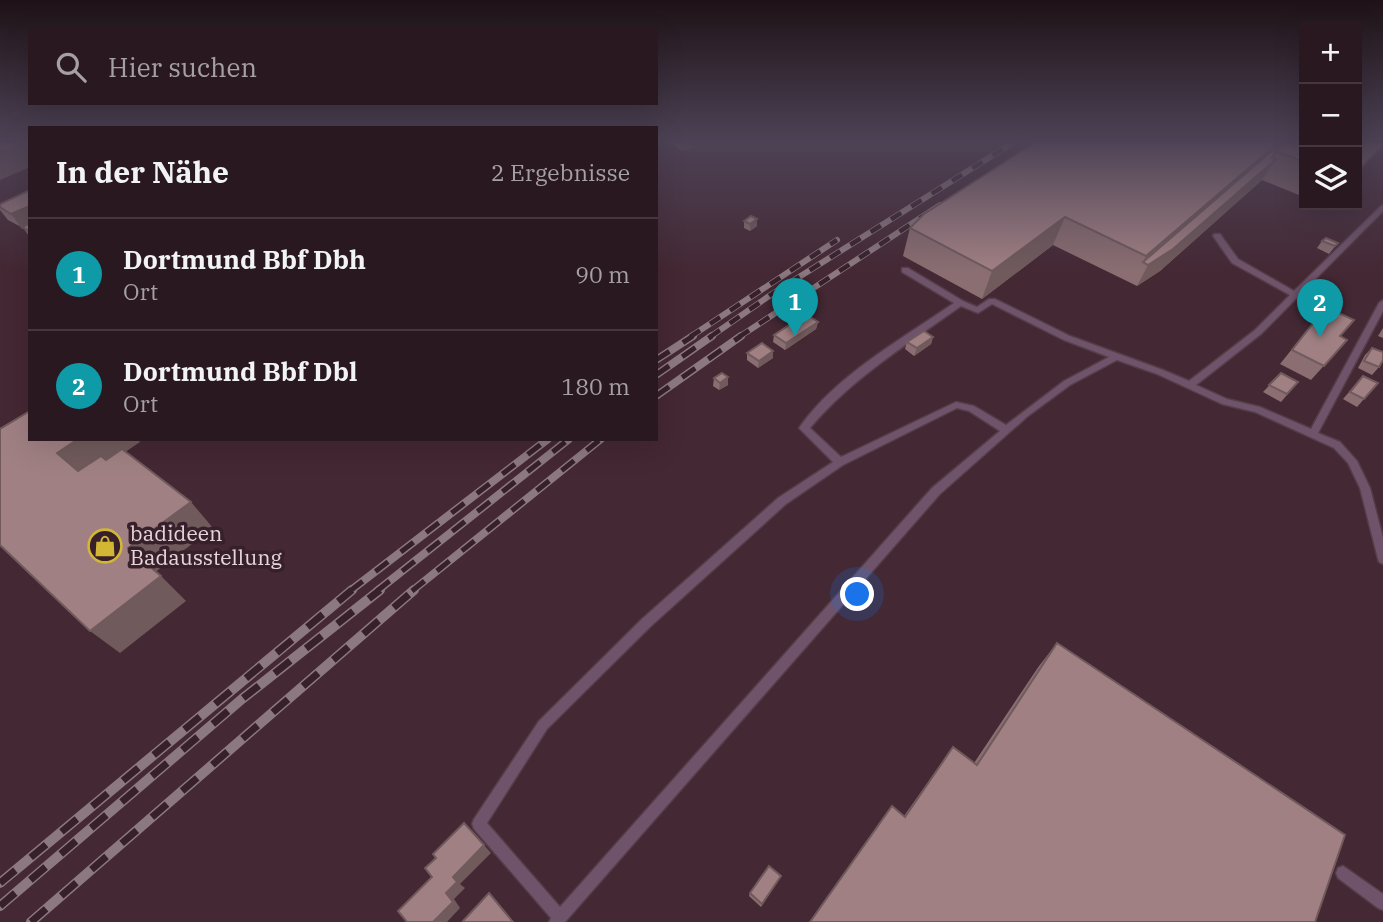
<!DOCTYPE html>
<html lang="de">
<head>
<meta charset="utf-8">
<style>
	body { margin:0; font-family:"IBM Plex Serif",serif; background:#312129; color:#f1f3f6 }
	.controls { position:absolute; right:21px; top:21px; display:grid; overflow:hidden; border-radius:0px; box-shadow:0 7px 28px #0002 }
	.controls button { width:63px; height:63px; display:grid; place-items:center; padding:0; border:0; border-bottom:2px solid #45373e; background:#291820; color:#f1f3f6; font:35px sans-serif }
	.you { position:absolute; left:858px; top:595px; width:24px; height:24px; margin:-18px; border:5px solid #fff; border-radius:50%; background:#1a73e8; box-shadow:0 0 0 10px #1a73e833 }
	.badge { display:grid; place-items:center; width:46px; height:46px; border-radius:50%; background:#bca0f2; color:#fff; font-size:23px; font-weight:700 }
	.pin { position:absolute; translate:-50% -58px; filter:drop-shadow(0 2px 4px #0008) }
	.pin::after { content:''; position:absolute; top:37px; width:24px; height:21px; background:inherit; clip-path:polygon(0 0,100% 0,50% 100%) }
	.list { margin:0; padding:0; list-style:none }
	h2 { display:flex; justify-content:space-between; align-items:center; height:91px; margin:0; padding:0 28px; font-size:30px }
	h2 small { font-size:23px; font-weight:400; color:#a5a0a5 }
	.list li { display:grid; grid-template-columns:46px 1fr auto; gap:21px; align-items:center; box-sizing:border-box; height:112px; padding:0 28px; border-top:2px solid #45373e }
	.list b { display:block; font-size:26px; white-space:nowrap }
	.list p { margin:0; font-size:23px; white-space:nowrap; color:#a5a0a5 }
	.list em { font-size:23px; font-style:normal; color:#a5a0a5 }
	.icon { flex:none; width:38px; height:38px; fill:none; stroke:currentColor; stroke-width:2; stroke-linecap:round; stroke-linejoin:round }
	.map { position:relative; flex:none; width:1383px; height:922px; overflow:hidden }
	.search { position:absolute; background:#291820; box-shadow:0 7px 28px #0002; left:28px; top:28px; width:630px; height:77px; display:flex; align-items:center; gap:18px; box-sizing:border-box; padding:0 24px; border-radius:0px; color:#a5a0a5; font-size:26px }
	.panel { position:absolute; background:#291820; box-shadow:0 7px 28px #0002; left:28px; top:126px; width:630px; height:315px; border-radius:0px }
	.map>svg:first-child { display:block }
</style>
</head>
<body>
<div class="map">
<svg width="1383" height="922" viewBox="0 0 1383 922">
	<rect width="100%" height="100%" fill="#37202a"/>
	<polygon fill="#442834" points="0,142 30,142 30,439 656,439 656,142 1304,142 1304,205 1357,205 1357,142 1383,142 1383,922 0,922"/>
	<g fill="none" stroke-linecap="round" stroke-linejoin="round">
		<defs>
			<g id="lane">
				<path d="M1383 205V211L1261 334 1196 385 1227 399 1260 407 1311 429 1379 303 1383 300V311L1318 433 1340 442 1357 461 1370 488 1383 538V564L1379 562 1378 559 1360 488 1348 463 1334 448 1255 412 1222 404 1157 374 1117 360 1070 385 1028 416 940 494 565 922H549L551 918 474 829 472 824 474 819 539 721 642 619 778 498 833 462 799 428C836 375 902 339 954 303L902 272V268H908L963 301 977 307 989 299H995L1070 336 1163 370 1189 381 1255 330 1290 295 1232 263 1213 236 1214 234H1220L1238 259 1294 291 1381 206ZM992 304 1064 340 1109 357 1064 381 1006 425 974 406 956 402 841 457 810 428C852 378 908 344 961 306L978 313ZM957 408 969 411 1000 431 932 488 560 907 487 823 547 729 650 627 786 504 843 465Z"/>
				<polygon points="1343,866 1383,894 1383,910 1378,908 1338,878 1336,873 1338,868"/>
			</g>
		</defs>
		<use href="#lane" stroke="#533d46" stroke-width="3"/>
		<use href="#lane" fill="#6f536b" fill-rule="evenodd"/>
		<defs>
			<g id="rail-far2">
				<polyline points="690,337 837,240"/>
				<polyline points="710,337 772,294 1014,142"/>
				<polyline points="739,337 940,205"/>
			</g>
			<g id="rail-far1">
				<polyline points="656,360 693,336"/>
				<polyline points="656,375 712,336"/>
				<polyline points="656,396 741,336"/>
				<polyline points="350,591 548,439"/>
				<polyline points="377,591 569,439"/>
				<polyline points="412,591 601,439"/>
			</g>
			<g id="rail">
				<polyline points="0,883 352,590"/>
				<polyline points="0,906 242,699 380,590"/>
				<polyline points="31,922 414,590"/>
			</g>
		</defs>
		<use href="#rail-far2" stroke="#8c7880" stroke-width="6"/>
		<use href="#rail-far1" stroke="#8c7880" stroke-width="8"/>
		<use href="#rail" stroke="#8c7880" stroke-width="10"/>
		<use href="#rail-far2" stroke="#37202a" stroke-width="4.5" stroke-dasharray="12" stroke-linecap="butt"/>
		<use href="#rail-far1" stroke="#37202a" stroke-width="5" stroke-dasharray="16" stroke-linecap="butt"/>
		<use href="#rail" stroke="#37202a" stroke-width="7" stroke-dasharray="20" stroke-linecap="butt"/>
	</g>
	<g fill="#8a6e71">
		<polygon points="670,142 694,142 694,147 682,151"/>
		<polygon points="1304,142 1304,197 1262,180 1160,271 1137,286 1053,245 982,299 903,256 910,228"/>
		<polygon points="30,190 30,237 23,228 8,220 0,210 0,204"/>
		<polygon points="744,221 757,226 750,231 744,228"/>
		<polygon points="1322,241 1338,243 1329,254 1317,248"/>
		<polygon points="1326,307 1340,336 1347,340 1311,380 1280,364"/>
		<polygon points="818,322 816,329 785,350 773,342 774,335"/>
		<polygon points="1383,328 1383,338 1378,336"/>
		<polygon points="933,337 931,344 914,356 905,349 907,342"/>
		<polygon points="1372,348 1379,367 1372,375 1358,368 1365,355"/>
		<polygon points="773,351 773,358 758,368 747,360 747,353"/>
		<polygon points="1281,373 1298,382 1281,402 1263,392"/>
		<polygon points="1363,376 1364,399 1357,407 1343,399"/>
		<polygon points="714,378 728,385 719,390 713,386"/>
		<polygon points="1057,643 1345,835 904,816 953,747 974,763 1039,666"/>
		<polygon points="779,879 761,907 749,896 750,893"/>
	</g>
	<g fill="#705a5c">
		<polygon points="25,142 30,142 30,167 0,180 0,152"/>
		<polygon points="688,142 694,142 694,147 682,151 682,144"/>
		<polygon points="1279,142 1300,142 1276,151 1268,164 1276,159 1262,180 1160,271 1137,286 1148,265 1143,262 1146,256"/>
		<polygon points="1358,142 1367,142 1357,152 1357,144"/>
		<polygon points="1383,145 1383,146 1357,173 1357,171"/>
		<polygon points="30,206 30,225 22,229 11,214"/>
		<polygon points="1065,217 1053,245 982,299 992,271"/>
		<polygon points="757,219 757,226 750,231 750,224"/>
		<polygon points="818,322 816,329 785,350 786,343"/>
		<polygon points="933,337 931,344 914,356 917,348"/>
		<polygon points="773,351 773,358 758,368 759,361"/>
		<polygon points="728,377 728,385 719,390 720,383"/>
		<polygon points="78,439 138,439 140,442 84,480 57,453"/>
		<polygon points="191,502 213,528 154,573 128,548"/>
		<polygon points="161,576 186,601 120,653 90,631"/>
		<polygon points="484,845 491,853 460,884 465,888 454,899 460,908 447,922 433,922 453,877"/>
	</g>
	<g fill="#a08083" stroke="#705a5c" stroke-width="2">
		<polygon points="0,142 25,142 0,152"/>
		<polygon points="1036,142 1279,142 1146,256 1065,217 992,271 910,228 924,214"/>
		<polygon points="1282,142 1286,142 1276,151 1272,158 1276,159 1173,249 1148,265 1143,262"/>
		<polygon points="1286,142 1304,142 1304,162 1276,151"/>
		<polygon points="1365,142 1383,142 1383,145 1357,171 1357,150"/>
		<polygon points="30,190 30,206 11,214 0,207 0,204"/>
		<polygon points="751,216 757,219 750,224 744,221"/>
		<polygon points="30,223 30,232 22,227"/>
		<polygon points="1326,238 1338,243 1335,246 1322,241"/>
		<polygon points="1326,307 1354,320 1340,336 1347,340 1324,366 1292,350"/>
		<polygon points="806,314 818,322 786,343 774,335"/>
		<polygon points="924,331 933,337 917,348 907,342"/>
		<polygon points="762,343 773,351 759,361 747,353"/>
		<polygon points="1372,348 1383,352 1383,360 1379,367 1364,361"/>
		<polygon points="722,373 728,377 720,383 714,378"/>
		<polygon points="1281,373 1298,382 1287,394 1269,385"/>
		<polygon points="1363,376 1378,383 1364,399 1350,392"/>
		<polygon points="30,411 30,439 78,439 57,453 78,471 101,456 106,460 122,449 191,502 128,548 161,576 90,631 0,545 0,429"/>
		<polygon points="1057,643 1345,835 1315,922 810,922 892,806 905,817 953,747 977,765"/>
		<polygon points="464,823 484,845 453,877 457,882 446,893 453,902 433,922 407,922 398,911 432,877 425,868 436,858 433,854"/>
		<polygon points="769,866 781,876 762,904 750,893"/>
		<polygon points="489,893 513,922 464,922 463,921"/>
	</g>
	<linearGradient id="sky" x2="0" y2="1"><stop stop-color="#1e1217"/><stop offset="0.52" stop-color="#4d4255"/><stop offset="1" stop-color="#4d4255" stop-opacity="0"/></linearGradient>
	<rect width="1383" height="271" fill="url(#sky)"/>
	<defs>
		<symbol id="shop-ring" viewBox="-11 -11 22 22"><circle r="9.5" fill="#37202a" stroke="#d4b635" stroke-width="1.5"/><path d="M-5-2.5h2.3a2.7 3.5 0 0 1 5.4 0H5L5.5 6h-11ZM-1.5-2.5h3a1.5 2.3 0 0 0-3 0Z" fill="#d4b635"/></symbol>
	</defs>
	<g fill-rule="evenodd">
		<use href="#shop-ring" x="86" y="527" width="38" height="38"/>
	</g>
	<g text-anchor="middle" stroke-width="7" stroke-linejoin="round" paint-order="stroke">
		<g font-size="21" fill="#e5d5db" stroke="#37202a" text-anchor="start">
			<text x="130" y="541">badideen<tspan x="130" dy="24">Badausstellung</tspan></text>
		</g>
	</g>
</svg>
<div class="controls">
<button>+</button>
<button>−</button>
<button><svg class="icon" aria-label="layers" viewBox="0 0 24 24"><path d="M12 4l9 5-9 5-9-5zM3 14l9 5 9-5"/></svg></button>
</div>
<div class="you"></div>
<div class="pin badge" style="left:795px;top:336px;background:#0f9aa8">1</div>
<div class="pin badge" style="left:1320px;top:337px;background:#0f9aa8">2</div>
<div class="search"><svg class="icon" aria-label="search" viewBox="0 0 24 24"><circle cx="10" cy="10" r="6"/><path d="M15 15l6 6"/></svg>Hier suchen</div>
<section class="panel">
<h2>In der Nähe<small>2 Ergebnisse</small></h2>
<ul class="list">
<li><span class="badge" style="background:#0f9aa8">1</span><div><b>Dortmund Bbf Dbh</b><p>Ort</p></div><em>90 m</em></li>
<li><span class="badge" style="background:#0f9aa8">2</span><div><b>Dortmund Bbf Dbl</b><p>Ort</p></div><em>180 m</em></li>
</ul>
</section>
</div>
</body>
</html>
